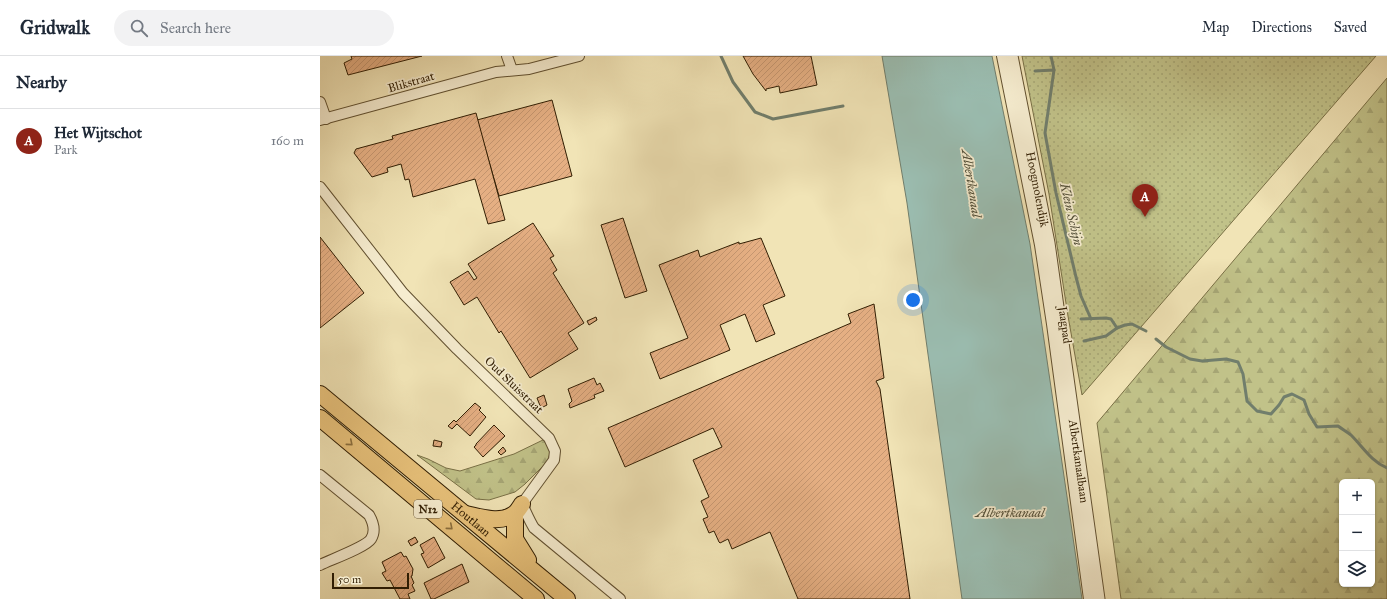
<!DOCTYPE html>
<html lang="en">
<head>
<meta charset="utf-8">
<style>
	body { margin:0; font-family:"IM FELL Great Primer",serif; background:#f2f2f3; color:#1f2937 }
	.controls { position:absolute; right:12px; bottom:12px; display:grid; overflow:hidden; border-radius:6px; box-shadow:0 1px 3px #0004 }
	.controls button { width:36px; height:36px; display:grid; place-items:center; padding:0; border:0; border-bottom:1px solid #e0e1e3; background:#fff; color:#1f2937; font:20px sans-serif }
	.scale { position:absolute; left:12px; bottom:10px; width:77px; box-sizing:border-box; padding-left:4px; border:2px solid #311e03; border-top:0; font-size:11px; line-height:14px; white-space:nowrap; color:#311e03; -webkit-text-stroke:3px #f6edd0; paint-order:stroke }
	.you { position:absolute; left:593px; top:244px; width:14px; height:14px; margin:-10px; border:3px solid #fff; border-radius:50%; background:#1a73e8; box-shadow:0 0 0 6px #1a73e833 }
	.badge { display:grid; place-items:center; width:26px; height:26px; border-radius:50%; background:#8f2418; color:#fff; font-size:13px; font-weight:700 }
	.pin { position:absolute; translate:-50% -33px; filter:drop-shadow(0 1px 2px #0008) }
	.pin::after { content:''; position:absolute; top:21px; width:14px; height:12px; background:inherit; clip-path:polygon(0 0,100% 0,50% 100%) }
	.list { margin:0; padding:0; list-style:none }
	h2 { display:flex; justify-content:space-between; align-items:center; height:52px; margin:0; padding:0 16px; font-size:17px }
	h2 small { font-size:13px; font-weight:400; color:#747a83 }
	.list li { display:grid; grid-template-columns:26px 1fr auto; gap:12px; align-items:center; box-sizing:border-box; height:64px; padding:0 16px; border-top:1px solid #e0e1e3 }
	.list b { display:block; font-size:15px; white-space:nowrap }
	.list p { margin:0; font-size:13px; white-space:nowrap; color:#747a83 }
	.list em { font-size:13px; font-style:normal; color:#747a83 }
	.icon { flex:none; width:22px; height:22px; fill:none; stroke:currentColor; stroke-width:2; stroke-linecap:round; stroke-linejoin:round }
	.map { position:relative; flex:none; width:1067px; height:543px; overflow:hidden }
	header { display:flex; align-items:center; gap:24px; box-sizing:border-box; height:56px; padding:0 20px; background:#fff; border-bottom:1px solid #e0e1e3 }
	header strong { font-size:19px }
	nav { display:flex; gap:22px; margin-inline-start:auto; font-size:14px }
	.search { width:280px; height:36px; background:#f2f2f3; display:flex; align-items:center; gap:10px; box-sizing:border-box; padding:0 14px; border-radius:22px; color:#747a83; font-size:15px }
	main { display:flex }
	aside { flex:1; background:#fff }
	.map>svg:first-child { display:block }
</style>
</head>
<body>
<header>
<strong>Gridwalk</strong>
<div class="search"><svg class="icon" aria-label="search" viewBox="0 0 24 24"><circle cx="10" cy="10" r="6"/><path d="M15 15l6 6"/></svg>Search here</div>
<nav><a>Map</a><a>Directions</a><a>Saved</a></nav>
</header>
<main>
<aside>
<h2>Nearby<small></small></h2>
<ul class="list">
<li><span class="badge">A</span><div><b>Het Wijtschot</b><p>Park</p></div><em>160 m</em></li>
</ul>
</aside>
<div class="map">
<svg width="1067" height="543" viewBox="0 0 1067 543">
	<defs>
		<pattern id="grass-dots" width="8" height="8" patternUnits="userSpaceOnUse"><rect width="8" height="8" fill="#c1c289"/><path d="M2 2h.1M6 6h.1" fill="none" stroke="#a6a675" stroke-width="1.8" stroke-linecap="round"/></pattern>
		<pattern id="forest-firs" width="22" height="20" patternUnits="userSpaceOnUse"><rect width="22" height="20" fill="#c1c289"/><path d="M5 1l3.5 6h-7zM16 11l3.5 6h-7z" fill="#a6a675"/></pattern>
		<pattern id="building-hatch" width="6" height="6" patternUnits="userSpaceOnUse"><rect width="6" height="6" fill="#e5af83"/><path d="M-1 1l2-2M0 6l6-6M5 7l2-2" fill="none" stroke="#c59670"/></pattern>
	</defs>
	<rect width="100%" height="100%" fill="#f1e4b6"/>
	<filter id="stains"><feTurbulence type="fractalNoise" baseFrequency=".005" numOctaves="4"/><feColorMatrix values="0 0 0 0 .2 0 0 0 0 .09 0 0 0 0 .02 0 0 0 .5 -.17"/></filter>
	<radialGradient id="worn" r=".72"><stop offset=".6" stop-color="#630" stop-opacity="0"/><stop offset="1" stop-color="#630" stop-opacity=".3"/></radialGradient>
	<polygon fill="url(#grass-dots)" stroke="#797046" points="702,0 1056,0 762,339 748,260 729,138"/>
	<g fill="url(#forest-firs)" stroke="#797046" fill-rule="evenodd">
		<path d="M1067 22V543H801L777 367ZM1022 426H1052V528H1022Z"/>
		<polygon points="225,383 231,395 227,406 205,428 195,436 169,444 156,443 97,399 108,403 126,412 140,415 194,398"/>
	</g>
	<polygon fill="#9bbeb2" stroke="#717e6c" points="562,0 672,0 710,188 762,543 642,543 587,147"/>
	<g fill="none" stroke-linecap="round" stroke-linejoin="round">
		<g stroke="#717e6c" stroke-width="3">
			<polyline points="401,0 413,26 435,56 453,63 523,50"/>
			<polyline points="731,0 734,14"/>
			<polyline points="715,15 734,14 725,77 736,137 756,221 761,240 771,263"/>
			<polyline points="761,263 786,262 791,263 797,272"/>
			<path d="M836 283 846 291 870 303 882 305 906 303 918 306 923 318 927 345 937 355 951 358 959 349 964 341 972 338 984 344 989 358 997 371 1018 370C1022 373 1027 376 1031 379 1043 391 1051 405 1067 412"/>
			<polyline points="764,285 786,280 797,272 805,269 812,268 826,275"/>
		</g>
	</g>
	<g fill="url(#building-hatch)" stroke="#311e03">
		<polygon points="31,0 102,0 28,19 24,7 32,3"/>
		<polygon points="423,0 491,0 497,29 460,37 459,30 446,33 446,35 433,18"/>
		<polygon points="232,44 252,120 179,140 157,64"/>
		<polygon points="156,57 185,164 168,168 155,123 93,141 89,123 85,124 81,108 67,112 68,116 52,121 34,97 36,93 73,83 72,80"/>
		<polygon points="303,162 327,235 305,242 281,169"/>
		<polygon points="213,167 234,200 230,202 237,214 233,217 264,267 248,277 258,293 210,322 181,275 179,277 157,241 144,249 130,226 148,215 154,224 157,222 148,208"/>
		<polygon points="0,181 44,237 0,272"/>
		<polygon points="441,182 465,240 443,249 455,278 436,286 425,258 400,269 410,294 340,323 330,297 368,282 339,209 378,194 380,201 419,186 419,188"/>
		<polygon points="554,248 564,322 556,325 560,333 590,543 478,543 450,476 412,493 408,483 400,487 399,486 394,475 389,477 383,463 388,461 381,445 389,441 373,404 402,391 393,372 305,411 288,372 531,267 528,258"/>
		<polygon points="276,261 277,264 269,269 267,265"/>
		<polygon points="274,322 277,329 280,327 284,335 274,339 275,342 250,352 249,348 252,345 248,333"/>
		<polygon points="224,339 227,349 221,352 217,342"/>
		<polygon points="155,347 161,352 159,354 166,361 150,380 137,368 132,373 128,370 134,364 136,366"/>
		<polygon points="174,369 185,380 163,401 154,391 156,389 156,388"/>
		<polygon points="114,384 122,386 121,391 113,390"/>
		<polygon points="183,391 186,395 181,399 178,396"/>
		<polygon points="95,481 98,486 91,490 88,485"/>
		<polygon points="114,481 125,502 108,512 101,498 104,497 100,489"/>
		<polygon points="81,496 84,501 86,500 93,513 92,520 91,520 94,527 92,529 95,535 88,538 90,543 80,543 70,524 67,525 62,517 66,515 62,506"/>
		<polygon points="142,508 149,526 114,543 111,543 104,527"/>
	</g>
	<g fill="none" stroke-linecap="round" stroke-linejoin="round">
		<defs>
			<g id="minor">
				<polyline points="187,0 192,14"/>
				<polyline points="682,0 720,189 732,268 769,543"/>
				<polyline points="0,46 6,63"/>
				<polyline points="0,64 176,16 209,13 259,0"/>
				<path d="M0 131 83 237 137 293 229 382 235 395 234 404 202 448C206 456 209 464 214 472L300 543"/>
				<path d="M0 419 49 459C53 466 56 475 51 483 46 491 10 504 0 509"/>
			</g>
			<g id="tertiary">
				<path id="s1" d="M691 0 728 187 778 543"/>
			</g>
			<g id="primary">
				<path id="s2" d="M0 338 247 543"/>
				<polyline points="0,362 216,543"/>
				<path d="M146 458C161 461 180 468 194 458 197 456 200 451 202 448"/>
				<polyline points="195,458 195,483 208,504"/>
			</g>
		</defs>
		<use href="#minor" stroke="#615030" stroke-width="12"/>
		<use href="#tertiary" stroke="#615030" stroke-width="15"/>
		<use href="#primary" stroke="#311e03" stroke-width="18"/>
		<use href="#minor" stroke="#f6edd0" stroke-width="10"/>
		<use href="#tertiary" stroke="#f6edd0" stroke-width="13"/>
		<use href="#primary" stroke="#e8c27b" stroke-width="16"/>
	</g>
	<defs><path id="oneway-chevron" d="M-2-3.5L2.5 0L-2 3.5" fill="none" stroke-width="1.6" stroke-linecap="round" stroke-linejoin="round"/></defs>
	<g stroke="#8c703f">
		<use href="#oneway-chevron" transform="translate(30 387) rotate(40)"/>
		<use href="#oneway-chevron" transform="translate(130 471) rotate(40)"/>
	</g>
	<g text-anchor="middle" stroke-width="3.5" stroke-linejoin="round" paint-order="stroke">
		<rect fill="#f6edd0" stroke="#6c5c40" stroke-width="1" x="94" y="444" width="28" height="18" rx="3"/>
		<g font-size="11" font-weight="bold" fill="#311e03">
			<text x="108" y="457">N12</text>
		</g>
		<g font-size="12" fill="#311e03" stroke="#f6edd0">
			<text transform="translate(91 26) rotate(-16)" y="4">Blikstraat</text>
			<text dy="4" stroke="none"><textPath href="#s1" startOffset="136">Hoogmolendijk</textPath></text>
			<text transform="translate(745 269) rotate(82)" y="4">Jaagpad</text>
			<text transform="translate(194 329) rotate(44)" y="4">Oud Sluisstraat</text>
			<text dy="4" stroke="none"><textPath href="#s1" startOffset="411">Albertkanaalbaan</textPath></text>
			<text dy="4" stroke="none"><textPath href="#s2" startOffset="196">Houtlaan</textPath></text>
		</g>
		<g font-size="13" font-style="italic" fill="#514e38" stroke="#f6edd0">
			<text transform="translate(652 127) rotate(81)" y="5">Albertkanaal</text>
			<text transform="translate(752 158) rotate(77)" y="5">Klein Schijn</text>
			<text x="690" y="461">Albertkanaal</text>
		</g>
	</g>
	<rect width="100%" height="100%" filter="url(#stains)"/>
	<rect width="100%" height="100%" fill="url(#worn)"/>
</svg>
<div class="controls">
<button>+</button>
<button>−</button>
<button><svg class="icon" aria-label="layers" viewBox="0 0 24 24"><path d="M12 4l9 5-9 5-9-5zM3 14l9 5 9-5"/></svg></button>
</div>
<div class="scale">50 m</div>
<div class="you"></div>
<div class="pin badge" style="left:825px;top:161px">A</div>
</div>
</main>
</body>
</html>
